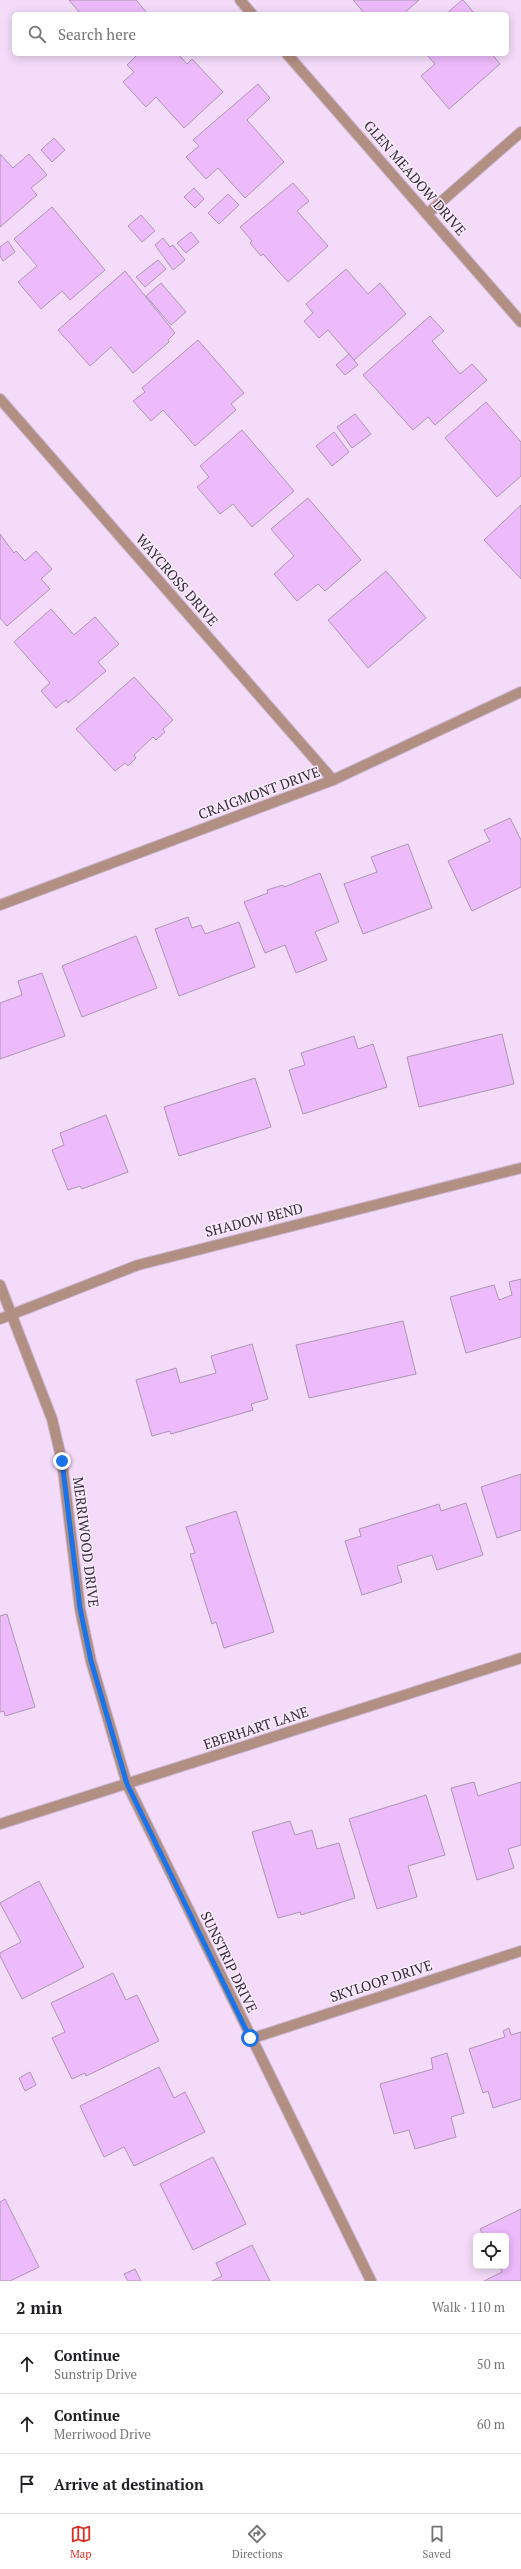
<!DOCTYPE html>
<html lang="en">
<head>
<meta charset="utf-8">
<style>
	body { margin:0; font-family:"PT Serif",serif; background:#f2f2f2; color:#202124 }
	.controls { position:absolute; right:12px; bottom:12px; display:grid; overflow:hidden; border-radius:6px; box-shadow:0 2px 10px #0003 }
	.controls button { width:36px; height:36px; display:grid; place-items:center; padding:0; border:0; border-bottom:1px solid #e0e0e0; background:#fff; color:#202124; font:20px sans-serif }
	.stop { position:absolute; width:12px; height:12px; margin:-9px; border:3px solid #1a73e8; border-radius:50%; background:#fff }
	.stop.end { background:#1a73e8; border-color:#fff; box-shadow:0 1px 4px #0008 }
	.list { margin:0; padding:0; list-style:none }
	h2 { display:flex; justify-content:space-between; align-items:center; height:52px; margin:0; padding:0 16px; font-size:17px }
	h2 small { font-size:13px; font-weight:400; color:#757577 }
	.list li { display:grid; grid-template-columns:26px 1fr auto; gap:12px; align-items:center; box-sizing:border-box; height:60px; padding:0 16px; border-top:1px solid #e0e0e0 }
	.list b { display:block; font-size:15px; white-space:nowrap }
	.list p { margin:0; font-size:13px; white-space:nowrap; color:#757577 }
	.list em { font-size:13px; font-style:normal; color:#757577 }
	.icon { flex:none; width:22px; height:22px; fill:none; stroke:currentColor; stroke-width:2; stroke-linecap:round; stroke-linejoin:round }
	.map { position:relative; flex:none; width:521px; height:2281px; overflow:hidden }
	.search { position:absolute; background:#fff; box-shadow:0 2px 10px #0003; left:12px; right:12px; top:12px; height:44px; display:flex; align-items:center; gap:10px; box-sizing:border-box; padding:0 14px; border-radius:6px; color:#757577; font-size:15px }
	.sheet { height:232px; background:#fff }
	nav { display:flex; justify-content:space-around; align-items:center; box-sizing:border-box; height:56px; border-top:1px solid #e0e0e0; background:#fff; font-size:11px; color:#757577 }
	nav a { display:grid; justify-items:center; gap:2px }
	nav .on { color:#d93025 }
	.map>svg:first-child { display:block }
</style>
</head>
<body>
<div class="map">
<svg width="521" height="2281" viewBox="0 0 521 2281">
	<rect width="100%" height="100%" fill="#f3dbf9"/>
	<g fill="#edbbfb" stroke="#ac96b2">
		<polygon points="69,0 136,0 148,14 81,14"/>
		<polygon points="353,0 419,0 403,14 365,14"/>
		<polygon points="463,0 475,14 446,14 462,0"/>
		<polygon points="138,54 178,54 187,64 192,59 223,92 184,128 156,97 146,107 123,82 134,72 127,65"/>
		<polygon points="426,54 492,54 500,64 449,109 421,76 435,64"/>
		<polygon points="258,84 270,98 247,120 284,162 245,198 218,168 206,179 186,157 199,146 193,140"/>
		<polygon points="54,138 65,150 52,162 41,150"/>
		<polygon points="0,154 13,168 29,154 47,175 31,188 37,195 0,227"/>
		<polygon points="293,183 309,201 297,211 328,246 288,282 263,254 261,256 250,243 252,241 240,227"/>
		<polygon points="194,188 204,199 195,208 184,197"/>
		<polygon points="228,194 239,205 219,224 208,213"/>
		<polygon points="52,207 105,270 70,300 62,291 41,309 18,282 37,266 14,239"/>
		<polygon points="141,215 155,231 142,242 128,226"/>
		<polygon points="191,232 199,242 186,253 177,243"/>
		<polygon points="163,238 170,247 173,245 185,260 173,270 155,245"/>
		<polygon points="8,241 15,252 3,261 0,256 0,247"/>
		<polygon points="158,260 166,269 145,287 136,277"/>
		<polygon points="346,269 368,294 380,283 406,314 354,360 328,330 319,338 304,321 313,313 306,304"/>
		<polygon points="125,271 175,333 168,340 169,342 133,373 111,347 90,366 58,330"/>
		<polygon points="161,283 186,312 171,325 146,296"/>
		<polygon points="430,316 444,331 432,341 460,374 472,364 487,380 435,425 428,417 413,430 363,375"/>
		<polygon points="198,340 244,393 231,404 236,410 195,446 163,410 151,421 133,401 145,392 142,388"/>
		<polygon points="349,354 358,365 345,375 336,365"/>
		<polygon points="486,402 521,442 521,476 497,497 445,438"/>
		<polygon points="355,414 371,434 352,448 337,427"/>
		<polygon points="242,430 294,491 252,527 233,504 220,514 197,487 209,477 200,466"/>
		<polygon points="334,432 349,452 332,466 316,446"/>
		<polygon points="308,498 361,560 325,591 318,584 297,601 274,574 294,556 271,529"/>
		<polygon points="521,505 521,579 484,540"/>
		<polygon points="0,534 14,553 16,551 25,561 36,551 52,569 41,579 50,589 7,626 0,618"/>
		<polygon points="386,571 426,618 368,668 328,620"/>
		<polygon points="51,609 74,635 95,617 119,644 98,662 106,671 68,703 66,700 56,708 41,691 50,683 14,642"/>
		<polygon points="134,677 173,720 163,729 165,732 156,740 153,737 134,755 136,758 128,766 125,763 115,771 76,729"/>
		<polygon points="510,818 521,840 521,887 472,911 448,861 490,841 484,830"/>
		<polygon points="408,844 432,908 363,934 344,884 377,872 371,857"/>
		<polygon points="320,873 339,922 315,932 327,960 296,973 285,945 265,953 244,902 268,893 267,890 283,885 284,887"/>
		<polygon points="188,917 192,928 201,925 205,934 239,922 255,967 179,996 155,929"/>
		<polygon points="136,936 157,988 82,1017 62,966"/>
		<polygon points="42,973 65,1036 0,1059 0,1003 22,995 18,981"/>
		<polygon points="502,1034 514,1084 419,1107 407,1057"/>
		<polygon points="354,1036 358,1049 373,1044 387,1087 303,1114 289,1070 305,1065 301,1053"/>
		<polygon points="255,1078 271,1127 179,1156 164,1107"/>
		<polygon points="106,1115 128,1172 82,1189 80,1186 68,1190 52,1150 64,1145 60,1133"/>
		<polygon points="521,1279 521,1337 466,1353 450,1297 494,1285 499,1300 512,1295 509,1282"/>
		<polygon points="403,1321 416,1374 309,1398 296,1345"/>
		<polygon points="252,1344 268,1399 251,1404 253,1410 171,1434 170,1431 152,1436 136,1380 176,1368 180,1383 216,1373 211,1356"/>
		<polygon points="521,1474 521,1530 497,1538 481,1487"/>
		<polygon points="466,1503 483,1555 437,1570 432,1555 397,1566 402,1582 362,1595 345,1541 361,1536 359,1529 439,1504 441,1511"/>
		<polygon points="236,1511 274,1632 224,1648 216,1622 212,1624 190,1554 195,1553 186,1527"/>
		<polygon points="7,1614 35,1707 5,1716 4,1711 0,1712 0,1616"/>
		<polygon points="474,1782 478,1796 521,1782 521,1845 508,1849 514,1868 477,1880 451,1788"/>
		<polygon points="426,1795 445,1855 408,1866 417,1897 377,1909 349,1819"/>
		<polygon points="290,1821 295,1835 312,1830 317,1849 339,1843 355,1898 301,1915 300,1912 278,1918 252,1832"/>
		<polygon points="39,1881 84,1967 22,1999 0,1956 0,1953 21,1942 0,1903"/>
		<polygon points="113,1973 126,2000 137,1995 159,2041 86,2076 85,2073 72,2079 52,2038 65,2032 51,2003"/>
		<polygon points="509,2028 511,2035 521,2032 521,2099 493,2108 488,2091 483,2093 469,2049 505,2037 503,2031"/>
		<polygon points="447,2053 464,2113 451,2117 456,2137 415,2149 409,2130 394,2134 380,2084 433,2069 431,2058"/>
		<polygon points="159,2067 174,2098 185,2092 205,2132 134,2166 124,2147 104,2157 80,2106"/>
		<polygon points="30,2072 36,2085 25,2091 19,2078"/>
		<polygon points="213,2157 246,2224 193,2250 160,2184"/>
		<polygon points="5,2199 39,2267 10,2281 0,2281 0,2202"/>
		<polygon points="521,2209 521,2281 484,2281 502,2272 499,2266 506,2266 506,2236 484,2236 480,2229"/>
		<polygon points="252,2245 270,2281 212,2281 222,2276 216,2263"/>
		<polygon points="135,2269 141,2281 128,2281 124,2274"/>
	</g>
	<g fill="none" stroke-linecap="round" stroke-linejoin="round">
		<defs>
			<g id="minor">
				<polyline points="240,0 252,14"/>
				<polyline points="287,54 521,322"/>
				<polyline points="427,214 521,132"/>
				<polyline points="0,399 333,780"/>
				<polyline points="0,905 333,780 521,692"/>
				<polyline points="0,1285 52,1419 62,1461 80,1609 91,1661 127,1784"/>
				<polyline points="0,1319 138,1265 521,1168"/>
				<polyline points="250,2039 521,1951"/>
			</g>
			<g id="tertiary">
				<polyline points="127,1784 371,2281"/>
				<polyline points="0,1824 521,1658"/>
			</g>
		</defs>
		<use href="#minor" stroke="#ccb7d2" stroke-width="12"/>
		<use href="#tertiary" stroke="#ccb7d2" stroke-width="12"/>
		<use href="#minor" stroke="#b28f83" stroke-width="10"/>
		<use href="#tertiary" stroke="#b28f83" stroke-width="10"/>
	</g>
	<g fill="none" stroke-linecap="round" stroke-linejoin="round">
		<polyline stroke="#1a73e8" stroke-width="5" points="62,1461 80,1608 91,1661 127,1784 250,2038"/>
	</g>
	<g text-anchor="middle" stroke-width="3" stroke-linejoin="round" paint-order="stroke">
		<g font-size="14" fill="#322935" stroke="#faecfe">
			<text transform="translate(415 178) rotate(49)" y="5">GLEN MEADOW DRIVE</text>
			<text transform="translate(177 580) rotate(49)" y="5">WAYCROSS DRIVE</text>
			<text transform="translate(259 793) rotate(-20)" y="5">CRAIGMONT DRIVE</text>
			<text transform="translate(254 1220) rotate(-14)" y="5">SHADOW BEND</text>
			<text transform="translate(86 1542) rotate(83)" y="5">MERRIWOOD DRIVE</text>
			<text transform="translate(256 1728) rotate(-18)" y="5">EBERHART LANE</text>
			<text transform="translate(229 1962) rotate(64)" y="5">SUNSTRIP DRIVE</text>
			<text transform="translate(381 1981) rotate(-18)" y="5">SKYLOOP DRIVE</text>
		</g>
	</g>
</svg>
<div class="controls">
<button><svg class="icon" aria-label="locate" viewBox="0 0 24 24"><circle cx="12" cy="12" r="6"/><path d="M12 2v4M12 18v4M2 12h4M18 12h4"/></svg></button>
</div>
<div class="stop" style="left:250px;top:2038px"></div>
<div class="stop end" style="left:62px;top:1461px"></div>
<div class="search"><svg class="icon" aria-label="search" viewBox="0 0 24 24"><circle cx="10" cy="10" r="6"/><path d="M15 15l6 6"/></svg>Search here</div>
</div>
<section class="sheet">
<h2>2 min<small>Walk · 110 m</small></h2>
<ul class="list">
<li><svg class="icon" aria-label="ahead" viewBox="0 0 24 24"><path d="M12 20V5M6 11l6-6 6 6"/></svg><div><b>Continue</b><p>Sunstrip Drive</p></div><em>50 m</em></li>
<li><svg class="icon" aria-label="ahead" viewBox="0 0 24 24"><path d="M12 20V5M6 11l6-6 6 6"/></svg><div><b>Continue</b><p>Merriwood Drive</p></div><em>60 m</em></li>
<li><svg class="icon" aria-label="arrive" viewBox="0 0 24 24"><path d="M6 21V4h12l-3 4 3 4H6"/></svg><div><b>Arrive at destination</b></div></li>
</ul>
</section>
<nav>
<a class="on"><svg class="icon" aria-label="map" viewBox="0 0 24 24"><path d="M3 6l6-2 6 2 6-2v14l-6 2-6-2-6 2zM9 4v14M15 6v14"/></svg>Map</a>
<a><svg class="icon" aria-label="directions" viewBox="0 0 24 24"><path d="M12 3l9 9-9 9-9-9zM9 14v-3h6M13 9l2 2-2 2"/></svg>Directions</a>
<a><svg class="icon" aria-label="saved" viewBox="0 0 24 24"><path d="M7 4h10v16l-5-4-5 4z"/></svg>Saved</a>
</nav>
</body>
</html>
